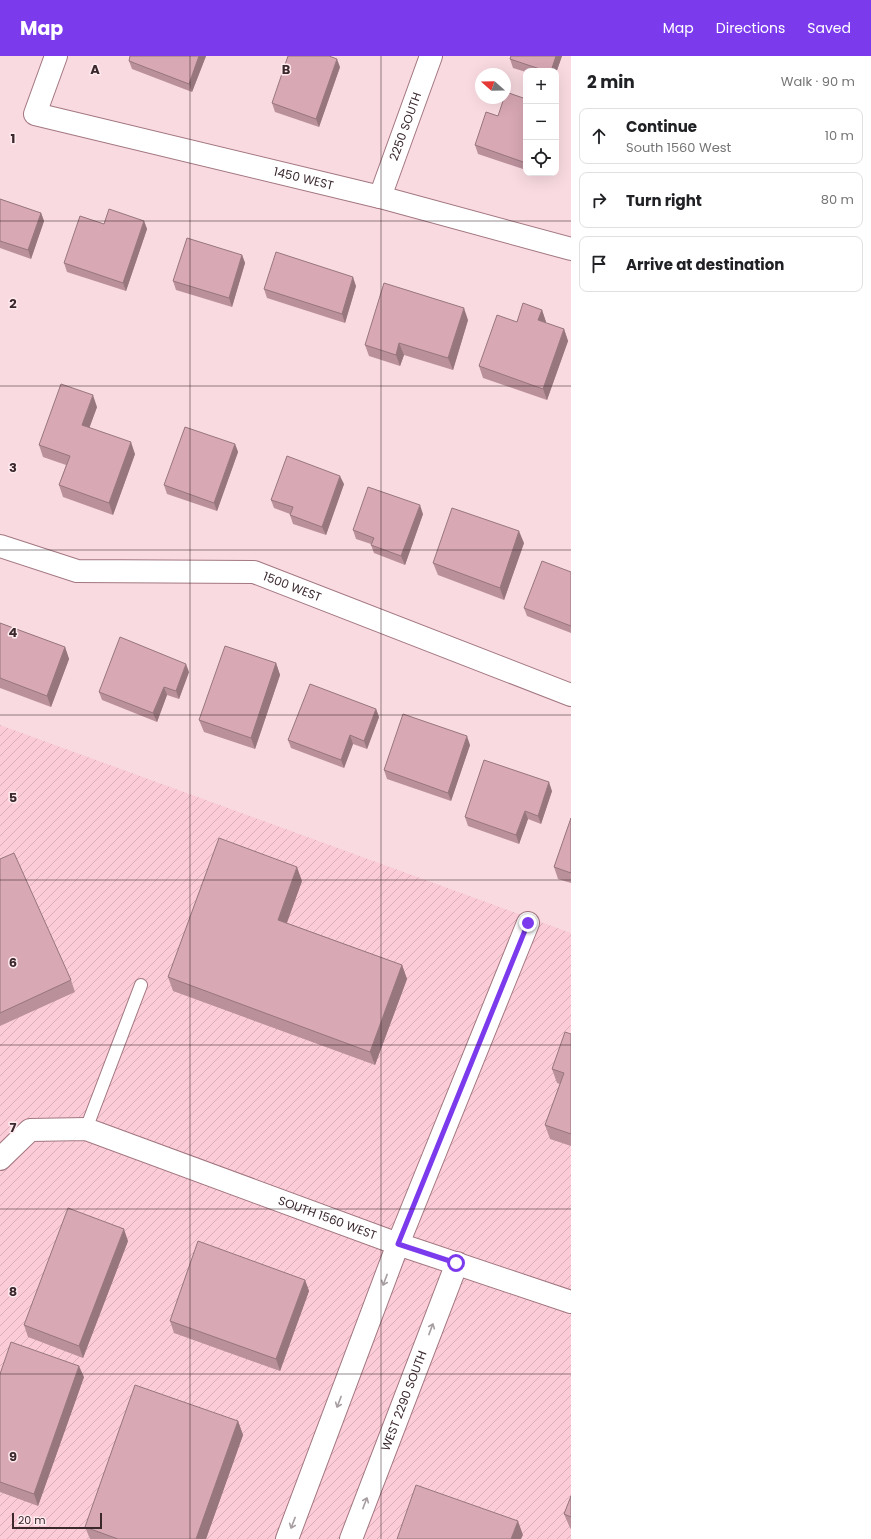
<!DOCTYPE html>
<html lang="en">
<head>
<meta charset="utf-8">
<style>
	body { margin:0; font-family:Poppins,sans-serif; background:#f2f2f2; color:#202124 }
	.controls { position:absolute; right:12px; top:12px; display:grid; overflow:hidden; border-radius:8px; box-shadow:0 4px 16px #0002 }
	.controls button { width:36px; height:36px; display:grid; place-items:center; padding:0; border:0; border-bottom:1px solid #e0e0e0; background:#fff; color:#202124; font:20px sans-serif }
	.compass { position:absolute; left:475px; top:12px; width:36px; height:36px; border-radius:50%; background:#fff; box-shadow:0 4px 16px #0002; rotate:290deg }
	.scale { position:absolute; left:12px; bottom:10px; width:90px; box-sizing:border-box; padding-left:4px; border:2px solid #3b282d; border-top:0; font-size:11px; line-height:14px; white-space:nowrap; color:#3b282d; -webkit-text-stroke:3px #ffebef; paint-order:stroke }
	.stop { position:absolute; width:12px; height:12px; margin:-9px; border:3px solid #7c3aed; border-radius:50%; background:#fff }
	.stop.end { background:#7c3aed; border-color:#fff; box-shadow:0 1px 4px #0008 }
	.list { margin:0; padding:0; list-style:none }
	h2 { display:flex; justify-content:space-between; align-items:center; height:52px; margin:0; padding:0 16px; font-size:17px }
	h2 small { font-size:13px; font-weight:400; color:#757577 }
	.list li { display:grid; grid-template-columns:26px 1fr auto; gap:12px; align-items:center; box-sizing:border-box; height:56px; margin:0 8px 8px; padding:0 8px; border:1px solid #e0e0e0; border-radius:8px }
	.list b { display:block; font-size:15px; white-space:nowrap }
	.list p { margin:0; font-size:13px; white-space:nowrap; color:#757577 }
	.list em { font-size:13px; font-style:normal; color:#757577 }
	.icon { flex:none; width:22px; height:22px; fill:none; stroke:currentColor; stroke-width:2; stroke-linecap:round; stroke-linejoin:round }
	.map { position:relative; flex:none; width:571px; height:1483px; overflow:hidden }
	header { display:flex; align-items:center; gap:24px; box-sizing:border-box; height:56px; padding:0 20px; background:#7c3aed; color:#fff }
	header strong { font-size:19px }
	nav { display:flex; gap:22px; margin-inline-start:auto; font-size:14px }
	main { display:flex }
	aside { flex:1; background:#fff }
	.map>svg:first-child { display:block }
</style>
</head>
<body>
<header>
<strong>Map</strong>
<nav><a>Map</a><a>Directions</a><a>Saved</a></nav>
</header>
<main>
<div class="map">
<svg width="571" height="1483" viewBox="0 0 571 1483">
	<defs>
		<pattern id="industrial-furrows" width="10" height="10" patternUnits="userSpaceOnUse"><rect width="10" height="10" fill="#fbccd7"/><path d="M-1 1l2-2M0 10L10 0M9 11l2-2" fill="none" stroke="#d8afb9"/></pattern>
	</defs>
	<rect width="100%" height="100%" fill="#f9dae1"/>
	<polygon fill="url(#industrial-furrows)" points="0,669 571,877 571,1483 0,1483"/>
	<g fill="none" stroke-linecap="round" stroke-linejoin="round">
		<defs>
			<polyline id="lane" points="86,1073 141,929"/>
			<g id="street">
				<path id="s1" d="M56 0 35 58 380 141 571 193"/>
				<path id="s2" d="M380 141 431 0"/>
				<path id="s3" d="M0 490 77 515 254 516 571 639"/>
				<path id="s4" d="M0 1103 30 1074 86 1073 398 1188 571 1246"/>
				<polyline points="287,1483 398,1188 528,867"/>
				<path id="s5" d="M351 1483 457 1207"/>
			</g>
		</defs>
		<use href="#lane" stroke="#a37781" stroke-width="14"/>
		<use href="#street" stroke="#a37781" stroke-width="24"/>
		<use href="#lane" stroke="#fff" stroke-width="12"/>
		<use href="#street" stroke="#fff" stroke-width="22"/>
	</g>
	<g fill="#ba909b">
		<polygon points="130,0 206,0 192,36 132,13 129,5"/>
		<polygon points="511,0 562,0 556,17 556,15 526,15 526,16 513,12 510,3"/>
		<polygon points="340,11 319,71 275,56 272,47"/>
		<polygon points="526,43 526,114 478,98 475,89 498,60"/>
		<polygon points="0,143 41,157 44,165 31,203 0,192"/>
		<polygon points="144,165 147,173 126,235 67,216 64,207 104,168"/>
		<polygon points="242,199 245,207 232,251 176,234 173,225"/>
		<polygon points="356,230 345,267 267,242 264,233"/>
		<polygon points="542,254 546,266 545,267 564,273 568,285 547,344 483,322 479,310 517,266"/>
		<polygon points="468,264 453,314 404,299 400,310 369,300 365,289"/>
		<polygon points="97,351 89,372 135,398 113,459 63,441 59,429 66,409 43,401 39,389"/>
		<polygon points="235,388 238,396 217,455 167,438 164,429"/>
		<polygon points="344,428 326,479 293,468 290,459 290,458 274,452 271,444"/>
		<polygon points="423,458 405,509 374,497 371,489 371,488 356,483 353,474"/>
		<polygon points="524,487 504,544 438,519 433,507"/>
		<polygon points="571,516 571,577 527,560 524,552"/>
		<polygon points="0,567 65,591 69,603 51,651 0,632"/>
		<polygon points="276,607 280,619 255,693 204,676 199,664"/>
		<polygon points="189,616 179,643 167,639 157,666 102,644 99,636"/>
		<polygon points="376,653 379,661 367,693 353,688 344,712 291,692 288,684"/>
		<polygon points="470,689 451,745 387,723 384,714"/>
		<polygon points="552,735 541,768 528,763 519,788 468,770 465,761"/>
		<polygon points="571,762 571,827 558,823 554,811"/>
		<polygon points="0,803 71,924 75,936 0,970"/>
		<polygon points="302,825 287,867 402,909 407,923 375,1009 173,935 168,921"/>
		<polygon points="571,978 571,1090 550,1083 545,1069 560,1028 557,1027 552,1013"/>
		<polygon points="128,1185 83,1302 28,1281 24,1269"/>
		<polygon points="305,1224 309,1235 280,1315 174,1277 170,1265"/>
		<polygon points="0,1318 84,1321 38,1450 0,1436"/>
		<polygon points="238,1365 243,1379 206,1483 90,1483 85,1471"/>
		<polygon points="571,1440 571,1473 570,1472 564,1458"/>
	</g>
	<g fill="#97767e">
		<polygon points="199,0 206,0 192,36 189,28"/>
		<polygon points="556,0 562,0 556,17 556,15 551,15"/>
		<polygon points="337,3 340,11 319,71 316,63"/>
		<polygon points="41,157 44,165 31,203 28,194"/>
		<polygon points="144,165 147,173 126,235 123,227"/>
		<polygon points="242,199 245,207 232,251 229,242"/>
		<polygon points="353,221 356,230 345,267 342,258"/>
		<polygon points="464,252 468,264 453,314 448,302"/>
		<polygon points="542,254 546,266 542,276 538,264"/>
		<polygon points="564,273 568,285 547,344 543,333"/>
		<polygon points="399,287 404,299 400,310 396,299"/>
		<polygon points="93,339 97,351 86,381 82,369"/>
		<polygon points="131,386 135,398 113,459 109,447"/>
		<polygon points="235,388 238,396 217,455 214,447"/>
		<polygon points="340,420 344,428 326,479 322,471"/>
		<polygon points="420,449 423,458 405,509 401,500"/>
		<polygon points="519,475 524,487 504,544 500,532"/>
		<polygon points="65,591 69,603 51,651 47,640"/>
		<polygon points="276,607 280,619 255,693 251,682"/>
		<polygon points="186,608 189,616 179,643 176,635"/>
		<polygon points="164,631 167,639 157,666 153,657"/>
		<polygon points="376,653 379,661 367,693 364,685"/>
		<polygon points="350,679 353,688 344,712 341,704"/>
		<polygon points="467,680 470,689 451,745 448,737"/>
		<polygon points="549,726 552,735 541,768 538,760"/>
		<polygon points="525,755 528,763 519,788 516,779"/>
		<polygon points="297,811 302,825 283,877 278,864"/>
		<polygon points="402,909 407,923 375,1009 370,996"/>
		<polygon points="124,1173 128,1185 83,1302 79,1290"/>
		<polygon points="305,1224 309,1235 280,1315 276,1303"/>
		<polygon points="79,1310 84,1321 38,1450 34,1438"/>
		<polygon points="238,1365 243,1379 206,1483 196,1483"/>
		<polygon points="518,1465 523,1479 521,1483 511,1483"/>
	</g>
	<g fill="#d8a8b4" stroke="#97767e">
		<polygon points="130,0 199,0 189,28 129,5"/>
		<polygon points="288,0 329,0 337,3 316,63 272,47"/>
		<polygon points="511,0 556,0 551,15 546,15 510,3"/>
		<polygon points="506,36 526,43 526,107 475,89 486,56 498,60 504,42 505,42"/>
		<polygon points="0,143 41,157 28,194 0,185"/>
		<polygon points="109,153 144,165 123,227 64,207 80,160 104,168"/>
		<polygon points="187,182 242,199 229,242 173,225"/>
		<polygon points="276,196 353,221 342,258 264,233"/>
		<polygon points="384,227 464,252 448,302 399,287 396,299 365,289"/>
		<polygon points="523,247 542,254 538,264 564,273 543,333 479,310 497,259 517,266"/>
		<polygon points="61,328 93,339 82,369 131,386 109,447 59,429 70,400 39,389"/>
		<polygon points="185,371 235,388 214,447 164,429"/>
		<polygon points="287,400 340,420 322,471 290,459 293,451 271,444"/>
		<polygon points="368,431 420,449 401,500 371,489 374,482 353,474"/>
		<polygon points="452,452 519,475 500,532 433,507"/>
		<polygon points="542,505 571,516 571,570 524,552"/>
		<polygon points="0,567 65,591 47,640 0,622"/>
		<polygon points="120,581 186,608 176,635 164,631 153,657 99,636"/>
		<polygon points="225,590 276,607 251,682 199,664"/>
		<polygon points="310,628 376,653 364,685 350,679 341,704 288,684"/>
		<polygon points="403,658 467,680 448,737 384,714"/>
		<polygon points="484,704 549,726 538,760 525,755 516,779 465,761"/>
		<polygon points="571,762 571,817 554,811"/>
		<polygon points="219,782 297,811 278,864 402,909 370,996 168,921"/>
		<polygon points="14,797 71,924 0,957 0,803"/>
		<polygon points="565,976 571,978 571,1078 545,1069 564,1017 552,1013"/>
		<polygon points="68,1152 124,1173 79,1290 24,1269"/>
		<polygon points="198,1185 305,1224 276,1303 170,1265"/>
		<polygon points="11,1286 79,1310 34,1438 0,1426 0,1318"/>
		<polygon points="135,1329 238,1365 196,1483 118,1483 85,1471"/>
		<polygon points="416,1429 518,1465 511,1483 397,1483"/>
		<polygon points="571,1440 571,1461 564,1458"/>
	</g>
	<defs><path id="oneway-shaft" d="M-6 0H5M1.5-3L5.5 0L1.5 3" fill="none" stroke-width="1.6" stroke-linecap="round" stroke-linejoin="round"/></defs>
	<g stroke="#a79ea0">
		<use href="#oneway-shaft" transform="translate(385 1224) rotate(111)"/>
		<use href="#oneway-shaft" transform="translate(431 1273) rotate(-69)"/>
		<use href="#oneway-shaft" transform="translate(339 1346) rotate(111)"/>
		<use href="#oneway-shaft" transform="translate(365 1447) rotate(-69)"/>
		<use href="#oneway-shaft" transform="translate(293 1467) rotate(111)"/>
	</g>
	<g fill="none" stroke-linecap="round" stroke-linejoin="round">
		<polyline stroke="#7c3aed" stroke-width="5" points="456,1207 398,1188 528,867"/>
	</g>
	<path fill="none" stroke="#3b282d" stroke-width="1" stroke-opacity="0.55" d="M190 0V1483M381 0V1483M0 165H571M0 330H571M0 494H571M0 659H571M0 824H571M0 989H571M0 1153H571M0 1318H571"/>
	<g text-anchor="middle" stroke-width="3" stroke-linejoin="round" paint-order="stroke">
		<g font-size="12" fill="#3b282d" stroke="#ffebef">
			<text dy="4" stroke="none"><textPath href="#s2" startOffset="75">2250 SOUTH</textPath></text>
			<text dy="4" stroke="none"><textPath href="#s1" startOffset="338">1450 WEST</textPath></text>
			<text dy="4" stroke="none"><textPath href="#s3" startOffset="299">1500 WEST</textPath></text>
			<text dy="4" stroke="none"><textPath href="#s4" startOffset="355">SOUTH 1560 WEST</textPath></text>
			<text dy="4" stroke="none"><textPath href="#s5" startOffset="148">WEST 2290 SOUTH</textPath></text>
		</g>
	</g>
	<g font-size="13" text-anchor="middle" font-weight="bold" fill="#3b282d" stroke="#ffebef" stroke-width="3" stroke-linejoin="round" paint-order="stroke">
		<text x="95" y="18">A</text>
		<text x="286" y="18">B</text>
		<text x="13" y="87">1</text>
		<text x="13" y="252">2</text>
		<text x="13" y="416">3</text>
		<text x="13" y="581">4</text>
		<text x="13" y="746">5</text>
		<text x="13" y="911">6</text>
		<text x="13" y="1076">7</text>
		<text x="13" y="1240">8</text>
		<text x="13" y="1405">9</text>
	</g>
</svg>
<div class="controls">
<button>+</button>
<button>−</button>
<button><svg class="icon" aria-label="locate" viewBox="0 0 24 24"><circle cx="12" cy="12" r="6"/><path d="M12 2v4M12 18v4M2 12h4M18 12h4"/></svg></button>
</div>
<svg class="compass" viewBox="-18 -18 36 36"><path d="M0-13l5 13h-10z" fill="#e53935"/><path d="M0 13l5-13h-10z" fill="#757577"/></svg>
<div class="scale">20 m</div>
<div class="stop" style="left:456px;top:1207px"></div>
<div class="stop end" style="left:528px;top:867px"></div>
</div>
<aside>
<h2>2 min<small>Walk · 90 m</small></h2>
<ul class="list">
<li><svg class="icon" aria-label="ahead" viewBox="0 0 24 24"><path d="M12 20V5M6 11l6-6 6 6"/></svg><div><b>Continue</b><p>South 1560 West</p></div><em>10 m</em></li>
<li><svg class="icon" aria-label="right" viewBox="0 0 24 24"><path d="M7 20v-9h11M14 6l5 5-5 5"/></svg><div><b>Turn right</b></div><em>80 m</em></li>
<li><svg class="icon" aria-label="arrive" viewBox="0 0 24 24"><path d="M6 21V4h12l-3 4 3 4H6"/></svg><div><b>Arrive at destination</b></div></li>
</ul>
</aside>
</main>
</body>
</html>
